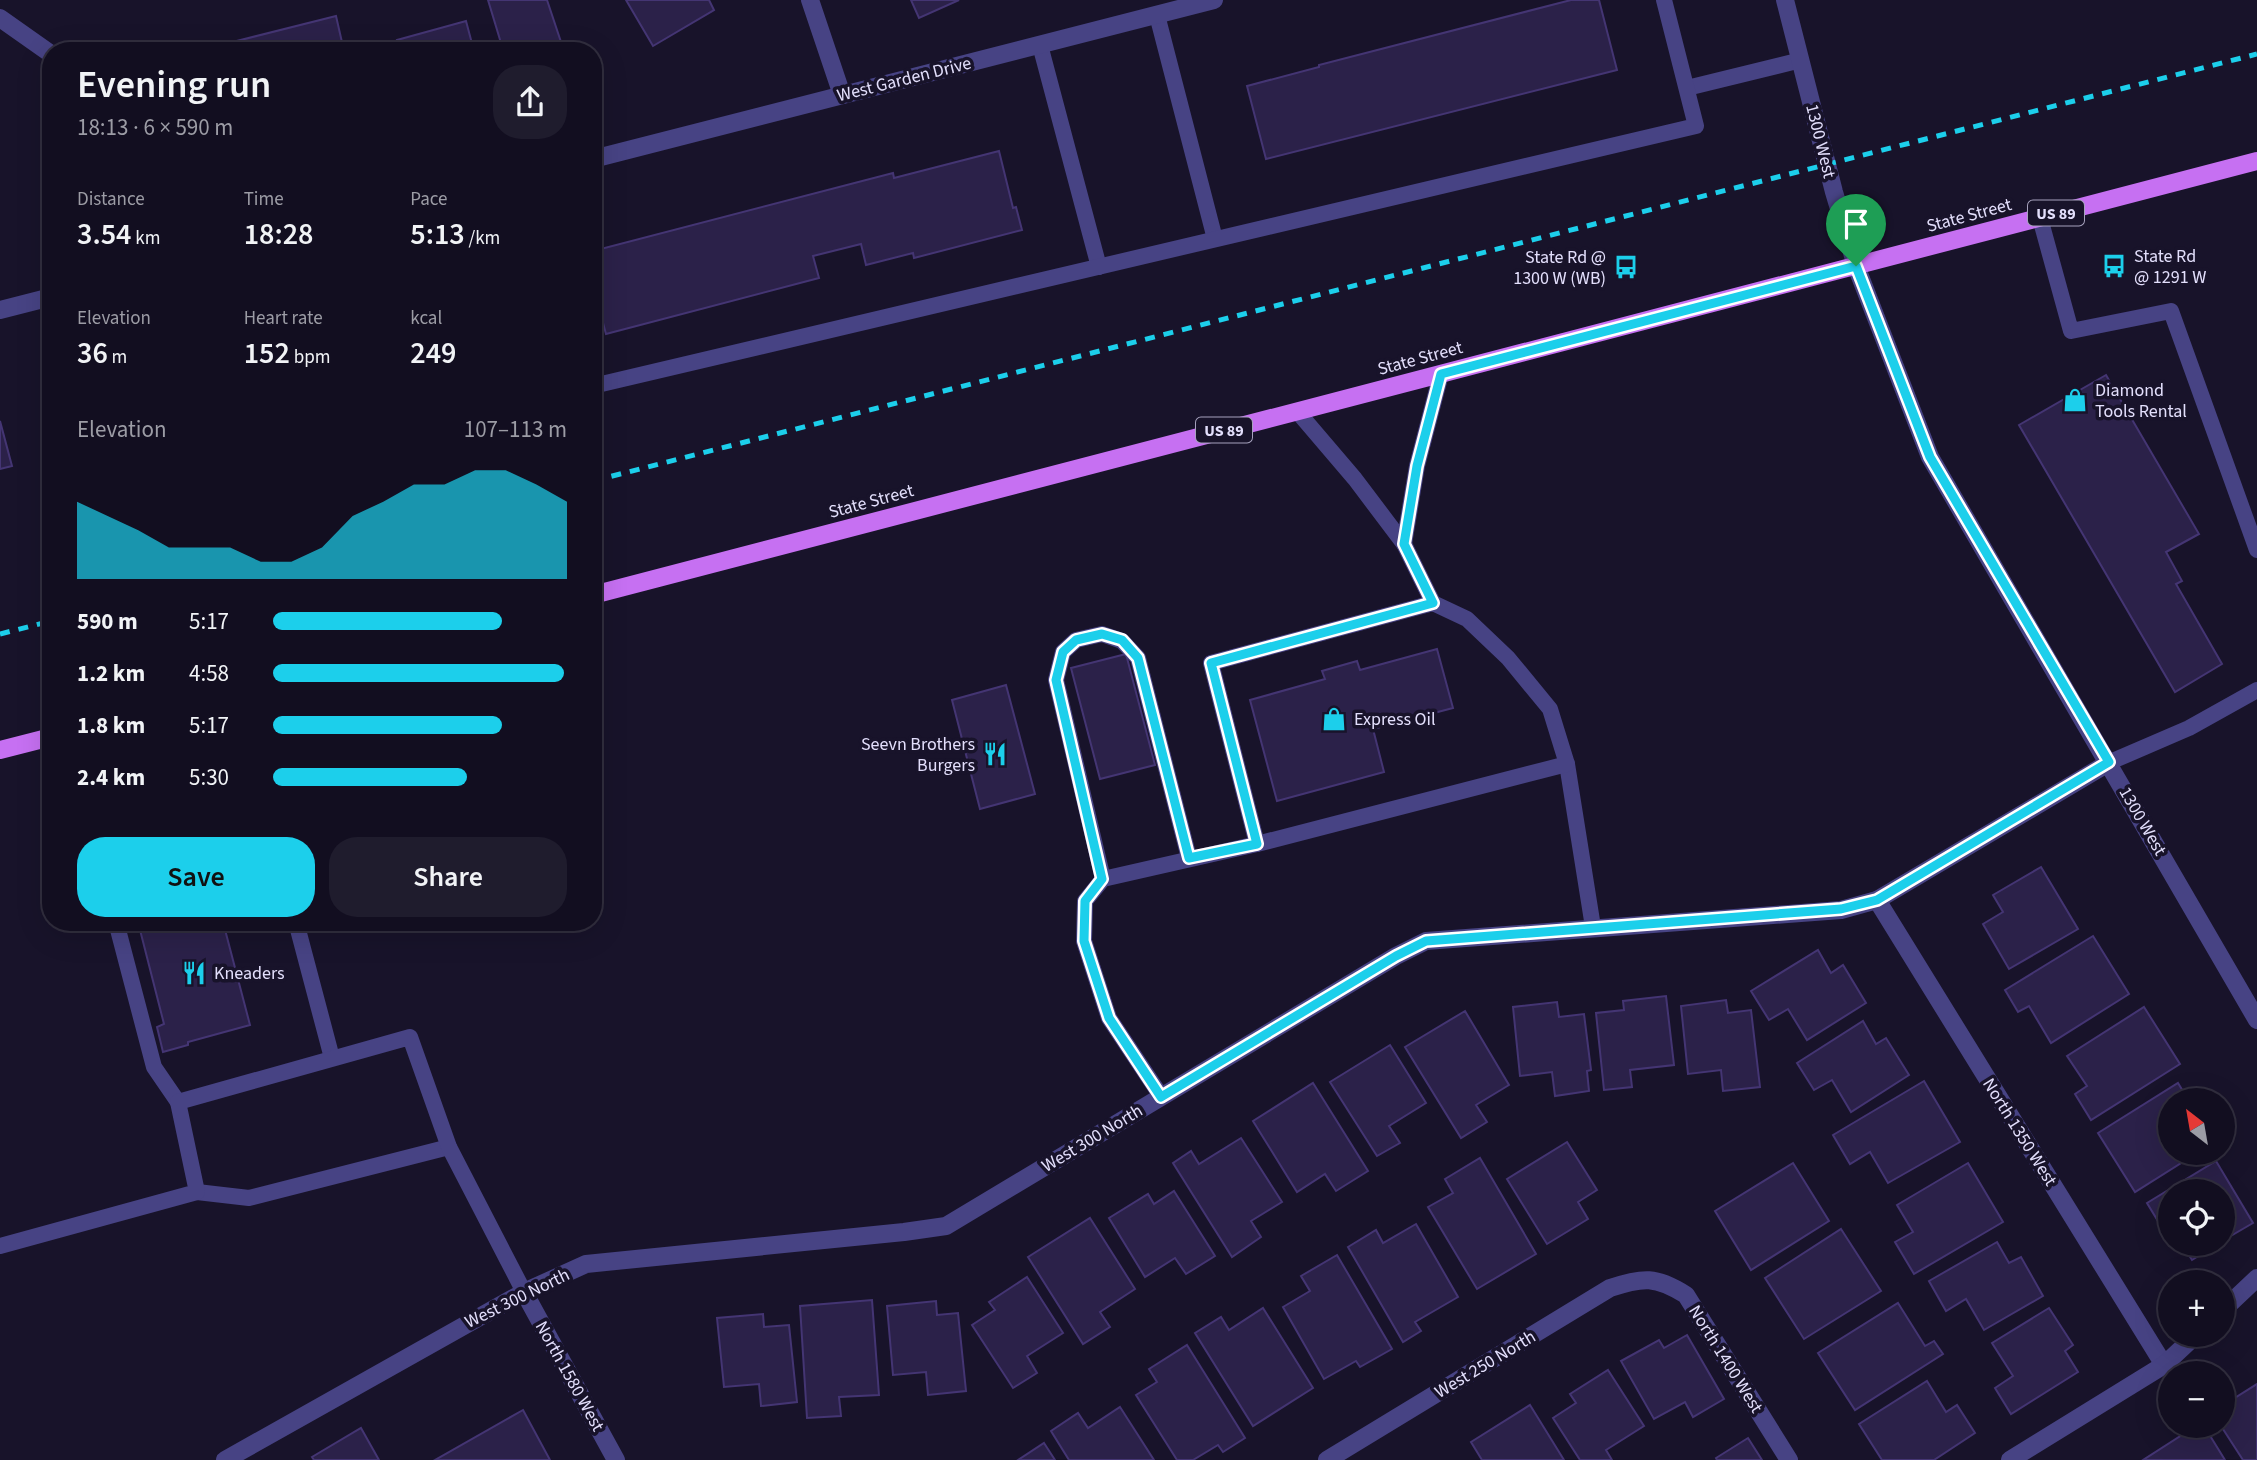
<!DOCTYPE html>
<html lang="en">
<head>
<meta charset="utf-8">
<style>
	body { margin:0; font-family:"Source Sans 3",sans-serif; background:#1f1c2d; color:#f1f3f6; height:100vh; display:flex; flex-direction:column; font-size:26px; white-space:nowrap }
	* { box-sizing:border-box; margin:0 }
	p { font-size:23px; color:#9c9ca5 }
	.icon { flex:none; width:38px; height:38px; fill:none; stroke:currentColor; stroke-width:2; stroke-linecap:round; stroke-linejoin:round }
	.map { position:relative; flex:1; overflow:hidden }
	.sheet { position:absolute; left:42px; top:42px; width:560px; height:889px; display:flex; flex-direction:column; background:#120e20; border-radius:28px; box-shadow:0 7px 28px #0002,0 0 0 2px #312e3e }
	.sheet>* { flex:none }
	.needle { width:46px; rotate:329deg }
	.buttons { position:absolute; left:2158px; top:1088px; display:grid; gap:14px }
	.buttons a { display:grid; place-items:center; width:77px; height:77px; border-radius:50%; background:#120e20; box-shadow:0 7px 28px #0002,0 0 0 2px #312e3e; font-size:35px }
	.pin { position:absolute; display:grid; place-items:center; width:60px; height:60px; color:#fff; margin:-72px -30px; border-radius:50% 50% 50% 0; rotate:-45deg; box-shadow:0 0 7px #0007 }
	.pin .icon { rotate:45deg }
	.round { display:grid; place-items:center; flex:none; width:74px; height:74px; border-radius:28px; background:#1f1c2d }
	.overview { display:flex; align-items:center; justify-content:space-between; height:119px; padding:0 35px }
	h1 { font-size:38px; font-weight:600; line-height:52px }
	.metrics { display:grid; grid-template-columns:repeat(3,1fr); gap:10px; height:119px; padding:7px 35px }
	.metrics div { display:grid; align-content:center }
	.metrics b { font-size:30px; font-weight:600 }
	.metrics small { font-size:19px; font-weight:400 }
	.metrics p { font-size:19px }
	.chart { height:196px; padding:14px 35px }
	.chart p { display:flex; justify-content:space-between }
	.chart svg { width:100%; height:126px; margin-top:7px; fill:#1ccfeb; opacity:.7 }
	.primary-button { display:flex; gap:14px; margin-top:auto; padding:14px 35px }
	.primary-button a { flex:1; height:80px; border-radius:28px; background:#1ccfeb; color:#111; font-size:28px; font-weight:600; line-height:80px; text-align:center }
	.primary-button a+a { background:#1f1c2d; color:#f1f3f6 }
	ul { padding:0 35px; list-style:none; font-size:23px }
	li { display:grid; grid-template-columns:112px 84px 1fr; align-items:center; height:52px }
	li i { height:18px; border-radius:9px; background:#1ccfeb }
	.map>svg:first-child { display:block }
</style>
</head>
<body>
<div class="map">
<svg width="2257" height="1460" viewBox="0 0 2257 1460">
	<rect width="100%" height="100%" fill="#18132a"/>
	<g fill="#2b2149" stroke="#443573" stroke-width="2">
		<polygon points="488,0 547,0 564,51 492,51 491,46 501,43"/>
		<polygon points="626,0 709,0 714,10 653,46"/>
		<polygon points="911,0 959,0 919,18"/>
		<polygon points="1571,0 1599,0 1617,70 1266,159 1247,86 1319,67 1319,65"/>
		<polygon points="336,16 344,51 197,51"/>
		<polygon points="466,21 474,51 400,51 397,40"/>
		<polygon points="999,151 1013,208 1016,207 1022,230 914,258 913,253 866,265 861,244 813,256 819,278 606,334 593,286 593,251 893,173 894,178"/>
		<polygon points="2106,375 2199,534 2166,552 2182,581 2176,584 2222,664 2175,692 2019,425"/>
		<polygon points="0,421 12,466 0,469"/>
		<polygon points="51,442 51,474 43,444"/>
		<polygon points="1437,649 1453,708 1373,729 1384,772 1277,801 1250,700 1325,679 1322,671 1357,661 1360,670"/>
		<polygon points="1126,654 1155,765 1100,779 1071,668"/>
		<polygon points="1006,685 1035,794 980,809 952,700"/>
		<polygon points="2041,867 2078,929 2009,969 1983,924 2003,912 1993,895"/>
		<polygon points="138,922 223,922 250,1025 188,1042 188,1045 163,1052 157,1027 164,1024"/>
		<polygon points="2093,936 2129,994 2051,1043 2029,1006 2018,1012 2005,990"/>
		<polygon points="1818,950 1831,973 1843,965 1866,1003 1807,1040 1788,1009 1769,1020 1751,991"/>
		<polygon points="1666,996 1674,1065 1630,1070 1632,1087 1604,1090 1596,1013 1624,1010 1623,1001"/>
		<polygon points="1726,1000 1728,1013 1751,1010 1760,1087 1723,1091 1721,1070 1688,1074 1681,1006"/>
		<polygon points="1557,1002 1559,1017 1584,1014 1591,1070 1587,1071 1589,1091 1555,1096 1552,1072 1520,1076 1513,1007"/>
		<polygon points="2144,1007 2180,1064 2091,1120 2075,1094 2087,1086 2067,1056"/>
		<polygon points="1465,1011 1509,1085 1476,1105 1487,1122 1461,1138 1405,1047"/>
		<polygon points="1863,1021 1876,1044 1886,1038 1909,1075 1851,1112 1832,1080 1814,1090 1797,1063"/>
		<polygon points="1390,1045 1426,1103 1389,1126 1400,1143 1377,1156 1330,1082"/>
		<polygon points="1924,1081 1960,1142 1888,1183 1870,1152 1850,1164 1833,1135"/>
		<polygon points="1313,1083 1368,1171 1336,1191 1325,1174 1297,1192 1253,1121"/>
		<polygon points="2178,1083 2189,1101 2170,1101 2170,1153 2197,1153 2135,1192 2098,1133"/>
		<polygon points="1241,1138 1282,1202 1251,1221 1261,1237 1232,1257 1173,1163 1191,1151 1199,1164"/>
		<polygon points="1567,1142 1597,1190 1578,1202 1588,1219 1547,1244 1507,1179"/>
		<polygon points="1480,1158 1536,1254 1477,1289 1428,1207 1453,1193 1445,1179"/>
		<polygon points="2216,1161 2253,1223 2222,1241 2222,1192 2170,1192 2170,1241 2147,1203"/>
		<polygon points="1793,1163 1829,1221 1751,1270 1715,1211"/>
		<polygon points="1968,1163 2003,1222 1914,1274 1895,1242 1913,1232 1897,1205"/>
		<polygon points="1174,1191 1215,1256 1186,1274 1175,1258 1145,1277 1109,1218 1148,1194 1154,1204"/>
		<polygon points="1090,1218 1135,1289 1100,1312 1110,1327 1083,1344 1028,1257"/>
		<polygon points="1416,1224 1458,1297 1415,1322 1421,1331 1403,1342 1348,1247 1376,1230 1383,1243"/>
		<polygon points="1841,1229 1881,1291 1804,1339 1765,1278"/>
		<polygon points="1997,1242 2009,1263 2021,1257 2043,1296 1984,1330 1966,1299 1946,1311 1929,1281"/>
		<polygon points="2182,1244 2218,1244 2192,1260"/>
		<polygon points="1337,1255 1392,1349 1360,1367 1356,1361 1324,1379 1283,1307 1310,1291 1301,1276"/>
		<polygon points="1027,1277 1063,1333 1027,1356 1037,1373 1013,1388 972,1325 995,1310 989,1302"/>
		<polygon points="872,1300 879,1395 839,1397 841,1416 807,1418 800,1306"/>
		<polygon points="936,1301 937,1315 958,1313 966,1391 928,1395 926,1372 893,1375 887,1306"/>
		<polygon points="1898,1303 1925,1346 1934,1341 1943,1354 1855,1410 1818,1353"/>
		<polygon points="1263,1308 1313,1388 1253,1426 1195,1333 1221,1317 1229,1330"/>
		<polygon points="2049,1308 2073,1345 2065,1351 2078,1372 2011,1414 1995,1388 2013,1376 1992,1343"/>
		<polygon points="763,1314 764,1327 789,1325 797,1402 761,1406 759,1384 724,1387 717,1318"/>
		<polygon points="1687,1335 1724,1399 1693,1417 1685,1402 1654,1419 1621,1361 1659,1340 1664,1348"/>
		<polygon points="1187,1345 1245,1438 1223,1452 1218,1445 1193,1460 1177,1460 1136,1395 1157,1382 1149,1369"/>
		<polygon points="1608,1370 1644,1426 1606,1450 1612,1460 1580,1460 1553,1418 1576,1403 1570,1394"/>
		<polygon points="1927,1381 1946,1412 1957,1405 1975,1433 1934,1460 1882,1460 1859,1424"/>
		<polygon points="2257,1384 2257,1460 2243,1460 2221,1426 2222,1406"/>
		<polygon points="1530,1405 1564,1460 1482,1460 1471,1442"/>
		<polygon points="1120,1407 1154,1460 1069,1460 1051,1431 1078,1413 1088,1428"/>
		<polygon points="523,1410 550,1460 435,1460"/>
		<polygon points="2196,1426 2204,1426 2225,1460 2143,1460"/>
		<polygon points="361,1428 379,1460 314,1460 312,1457"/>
		<polygon points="1748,1438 1762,1460 1717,1460 1716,1458"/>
		<polygon points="1044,1443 1055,1460 1018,1460"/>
	</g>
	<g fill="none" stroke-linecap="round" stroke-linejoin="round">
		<g stroke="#474384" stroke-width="16">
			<polyline points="1157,15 1215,239"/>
			<polyline points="1040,45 1099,267"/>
			<polyline points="1687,88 1801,60"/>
			<polyline points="2040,218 2071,331 2171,311 2257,550"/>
			<polyline points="593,386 1696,126 1664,0"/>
			<polyline points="1297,411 1355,479 1404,544 1417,466 1441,374"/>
			<polyline points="2110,762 2189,728 2257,690"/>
			<polyline points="1567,764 1593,927"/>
			<polyline points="1257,844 1211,663 1433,603"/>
			<polyline points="1103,879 1056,680 1063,652 1076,640 1102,634 1122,641 1138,658 1189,858"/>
			<polyline points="116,922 154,1067 178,1102"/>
			<polyline points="296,922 332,1058"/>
			<polyline points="1161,1096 1109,1018 1084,941 1085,901 1103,879 1257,844 1567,764 1550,709 1508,658 1467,619 1433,603 1404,544"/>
			<polyline points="197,1192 249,1198 449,1147"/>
			<polyline points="0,1246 197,1192 178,1102 410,1037 449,1147 524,1292"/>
		</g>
		<g stroke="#474384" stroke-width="18">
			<polyline points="810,0 842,95"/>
			<polyline points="0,18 51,54"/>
			<polyline points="593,159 1214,0"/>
			<polyline points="0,310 51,297"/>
			<polyline points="1877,900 2164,1365"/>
			<polyline points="524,1292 616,1460"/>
			<polyline points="2222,1311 2257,1278"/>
			<polyline points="225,1460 524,1292 586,1264 904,1232 946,1226 1396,956 1426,941 1841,910 1877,900 2110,762"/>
			<path d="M 1327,1460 L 1610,1288 C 1643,1277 1656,1276 1686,1295 L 1789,1460"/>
			<polyline points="2010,1460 2164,1365 2196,1335"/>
		</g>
		<polyline stroke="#474384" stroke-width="18" points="1785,0 1834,192 1856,266 1930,457 2257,1020"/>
		<g stroke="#c670f2" stroke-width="18">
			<polyline points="593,595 2257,161"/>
			<polyline points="0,750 51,737"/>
		</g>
		<g stroke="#1ccfeb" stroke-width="5" stroke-dasharray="10 9" stroke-linecap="butt">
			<polyline points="593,481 2257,54"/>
			<polyline points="0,634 51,621"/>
		</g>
	</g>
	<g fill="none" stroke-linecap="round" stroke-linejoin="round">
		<g stroke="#fff" stroke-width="14">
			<polygon id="route" points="1856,266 1930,457 2109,762 1877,900 1841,909 1426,941 1396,956 1161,1097 1109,1018 1084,941 1085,901 1102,879 1056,680 1063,652 1076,640 1102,634 1122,640 1138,658 1189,858 1257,844 1211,663 1433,603 1404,544 1417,466 1441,374"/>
		</g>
		<use href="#route" stroke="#1ccfeb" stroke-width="9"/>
	</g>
	<defs>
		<g id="bus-bare" transform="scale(1.89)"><path d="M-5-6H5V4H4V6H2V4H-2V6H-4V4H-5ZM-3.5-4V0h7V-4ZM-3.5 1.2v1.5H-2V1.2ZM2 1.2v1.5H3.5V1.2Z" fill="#1ccfeb" stroke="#18132a" stroke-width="2.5" paint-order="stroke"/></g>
		<g id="shop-bare" transform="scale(1.89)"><path d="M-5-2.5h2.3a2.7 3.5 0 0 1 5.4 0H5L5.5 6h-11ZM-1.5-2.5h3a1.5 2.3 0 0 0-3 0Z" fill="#1ccfeb" stroke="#18132a" stroke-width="2.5" paint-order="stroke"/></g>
		<g id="restaurant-bare" transform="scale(1.89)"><path d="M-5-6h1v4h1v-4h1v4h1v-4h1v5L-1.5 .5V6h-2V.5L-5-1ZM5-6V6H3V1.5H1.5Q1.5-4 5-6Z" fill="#1ccfeb" stroke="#18132a" stroke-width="2.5" paint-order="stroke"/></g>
	</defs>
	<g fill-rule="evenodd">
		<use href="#bus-bare" x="2114" y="266"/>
		<use href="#bus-bare" x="1626" y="267"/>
		<use href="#shop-bare" x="2075" y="400"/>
		<use href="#shop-bare" x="1334" y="719"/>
		<use href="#restaurant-bare" x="995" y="754"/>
		<use href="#restaurant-bare" x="194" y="973"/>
	</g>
	<g text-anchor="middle" stroke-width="7" stroke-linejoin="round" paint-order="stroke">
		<g fill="#18132a" stroke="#a6a2bd" stroke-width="2">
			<rect x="2028" y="200.5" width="56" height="25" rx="5"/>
			<rect x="1196" y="417.5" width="56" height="25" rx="5"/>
		</g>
		<g font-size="16" font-weight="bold" fill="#e3dffc">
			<text x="2056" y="219">US 89</text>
			<text x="1224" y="436">US 89</text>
		</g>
		<g font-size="18" fill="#e3dffc" stroke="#18132a">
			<text transform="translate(904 79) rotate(-14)" y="6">West Garden Drive</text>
			<text transform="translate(1821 141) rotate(76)" y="6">1300 West</text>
			<text transform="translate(1969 215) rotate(-15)" y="6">State Street</text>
			<text transform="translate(1420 358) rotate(-15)" y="6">State Street</text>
			<text transform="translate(871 501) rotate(-15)" y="6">State Street</text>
			<text transform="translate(2143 821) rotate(60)" y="6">1300 West</text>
			<text transform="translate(2020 1132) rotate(58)" y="6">North 1350 West</text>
			<text transform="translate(1092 1138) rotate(-31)" y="6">West 300 North</text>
			<text transform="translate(517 1298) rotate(-26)" y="6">West 300 North</text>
			<text transform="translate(1726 1359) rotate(58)" y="6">North 1400 West</text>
			<text transform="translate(1485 1364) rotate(-31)" y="6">West 250 North</text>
			<text transform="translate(570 1376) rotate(61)" y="6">North 1580 West</text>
		</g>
		<g font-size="18" fill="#e3dffc" stroke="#18132a" text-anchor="start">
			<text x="2134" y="262">State Rd<tspan x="2134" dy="21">@ 1291 W</tspan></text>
			<text x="1606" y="263" text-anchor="end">State Rd @<tspan x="1606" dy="21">1300 W (WB)</tspan></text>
			<text x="2095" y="396">Diamond<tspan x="2095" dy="21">Tools Rental</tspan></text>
			<text x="1354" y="725">Express Oil</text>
			<text x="975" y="750" text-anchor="end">Seevn Brothers<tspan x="975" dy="21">Burgers</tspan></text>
			<text x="214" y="979">Kneaders</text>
		</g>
	</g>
</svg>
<div class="buttons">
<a><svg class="needle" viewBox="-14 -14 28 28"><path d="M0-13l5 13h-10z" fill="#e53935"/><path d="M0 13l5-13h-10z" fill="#9c9ca5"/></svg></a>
<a><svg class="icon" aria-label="locate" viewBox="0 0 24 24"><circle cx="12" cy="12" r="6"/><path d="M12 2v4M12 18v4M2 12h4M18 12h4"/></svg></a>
<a>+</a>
<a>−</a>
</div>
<div class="pin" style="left:1856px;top:266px;background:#1e9e55"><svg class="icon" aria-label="arrive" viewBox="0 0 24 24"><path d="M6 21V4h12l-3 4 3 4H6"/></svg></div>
<section class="sheet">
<div class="overview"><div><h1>Evening run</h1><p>18:13 · 6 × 590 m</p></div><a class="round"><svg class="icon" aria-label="share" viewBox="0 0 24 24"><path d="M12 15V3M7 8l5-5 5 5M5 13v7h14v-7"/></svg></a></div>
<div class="metrics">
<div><p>Distance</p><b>3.54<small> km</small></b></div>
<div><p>Time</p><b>18:28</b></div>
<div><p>Pace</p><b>5:13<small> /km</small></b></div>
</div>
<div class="metrics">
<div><p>Elevation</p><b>36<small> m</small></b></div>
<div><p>Heart rate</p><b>152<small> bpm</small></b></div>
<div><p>kcal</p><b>249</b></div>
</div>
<div class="chart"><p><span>Elevation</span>107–113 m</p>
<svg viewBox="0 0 160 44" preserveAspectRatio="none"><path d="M0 44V17L10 22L20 27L30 33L40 33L50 33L60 38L70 38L80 33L90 22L100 17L110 11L120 11L130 6L140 6L150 11L160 17V44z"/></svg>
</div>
<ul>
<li><b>590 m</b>5:17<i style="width:78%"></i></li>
<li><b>1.2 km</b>4:58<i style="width:99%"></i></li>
<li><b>1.8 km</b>5:17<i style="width:78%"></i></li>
<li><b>2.4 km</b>5:30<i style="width:66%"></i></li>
</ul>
<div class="primary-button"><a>Save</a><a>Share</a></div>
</section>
</div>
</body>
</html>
